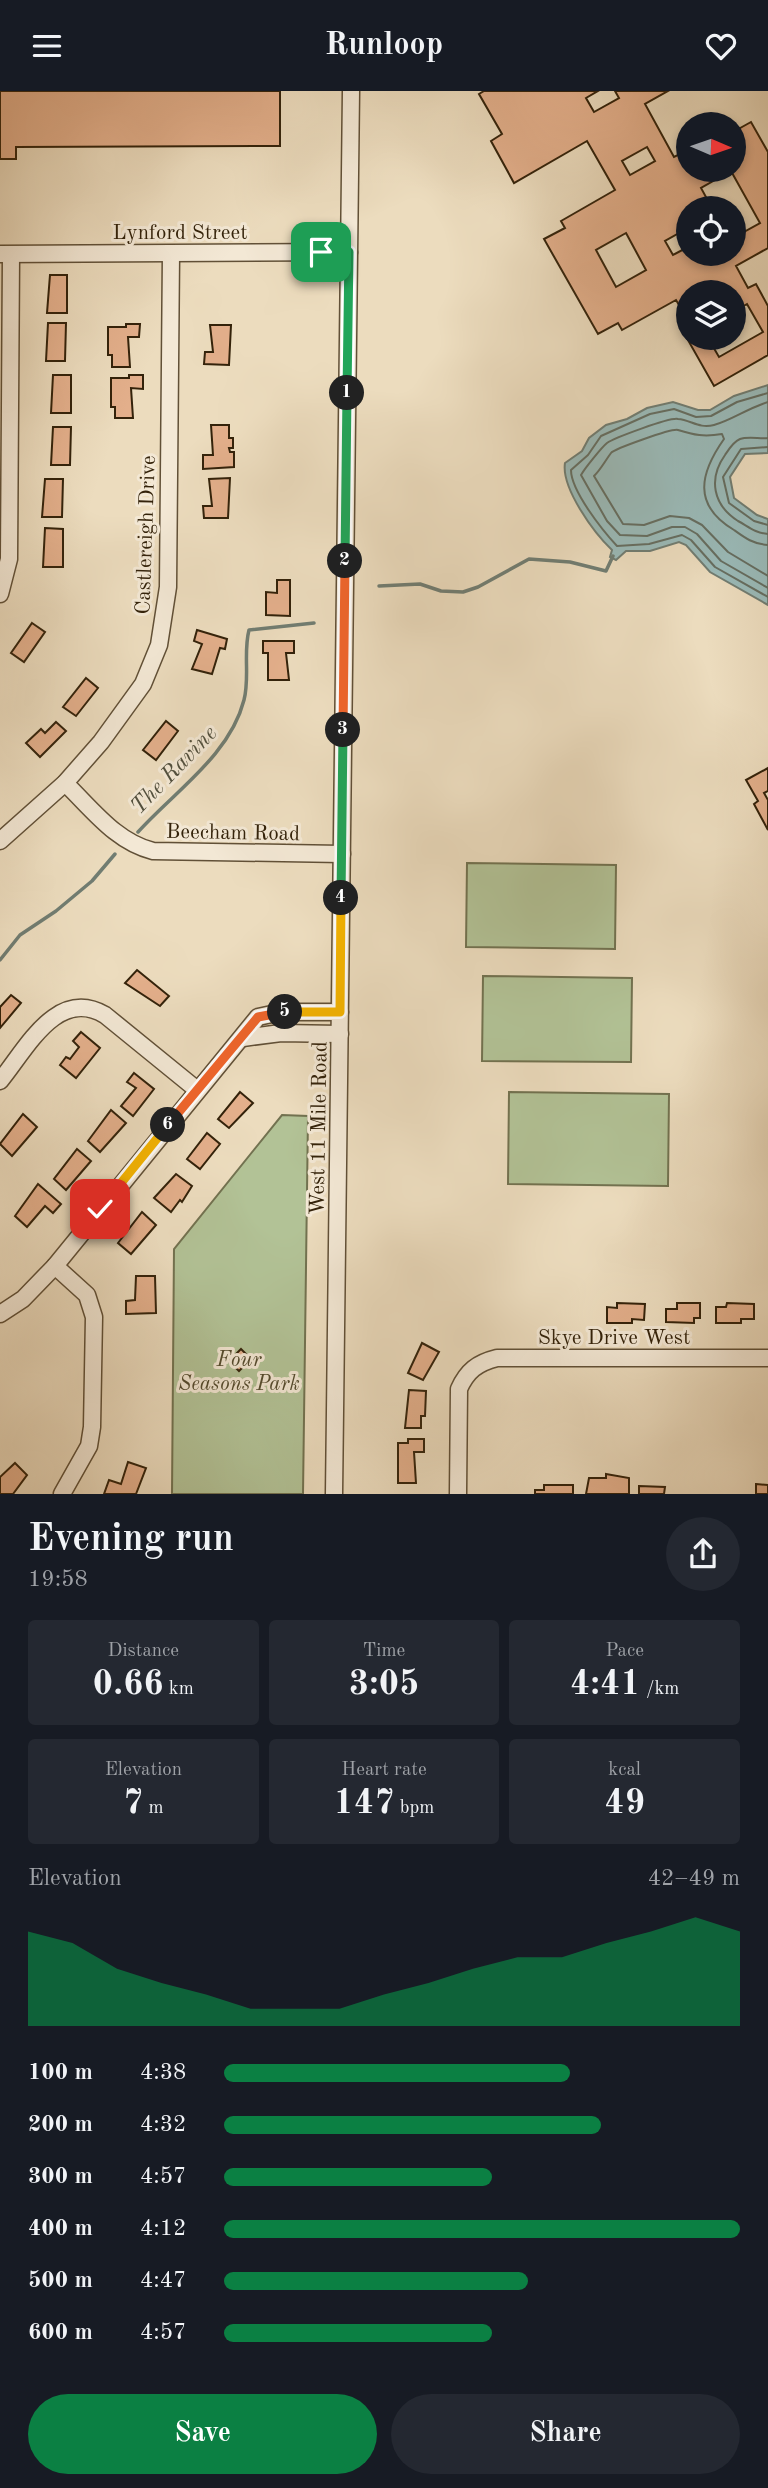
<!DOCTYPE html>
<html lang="en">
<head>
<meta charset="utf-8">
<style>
	body { margin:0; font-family:"Old Standard TT",serif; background:#242831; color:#f1f3f6; height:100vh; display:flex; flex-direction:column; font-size:26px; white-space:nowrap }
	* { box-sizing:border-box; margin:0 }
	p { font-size:23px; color:#9ea1a6 }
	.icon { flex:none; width:38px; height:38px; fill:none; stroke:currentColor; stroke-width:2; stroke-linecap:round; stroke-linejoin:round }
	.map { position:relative; height:1403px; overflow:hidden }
	.details { display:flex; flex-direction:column; background:#171b24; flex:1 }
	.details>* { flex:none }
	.needle { width:46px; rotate:92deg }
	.tools { position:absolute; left:676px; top:21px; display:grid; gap:14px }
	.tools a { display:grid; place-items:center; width:70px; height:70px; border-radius:50%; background:#171b24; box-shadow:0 4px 10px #0003; font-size:35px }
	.pin { position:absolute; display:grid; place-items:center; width:60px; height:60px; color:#fff; margin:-30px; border-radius:14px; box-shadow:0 4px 10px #0006 }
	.km { position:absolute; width:35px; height:35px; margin:-18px; border-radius:50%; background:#222; color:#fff; font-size:19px; line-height:35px; text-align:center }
	.round { display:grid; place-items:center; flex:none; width:74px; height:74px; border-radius:37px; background:#242831 }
	.overview { display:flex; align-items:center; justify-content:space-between; height:119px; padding:0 28px }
	h1 { font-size:38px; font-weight:700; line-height:52px }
	.metrics { display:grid; grid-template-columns:repeat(3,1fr); gap:10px; height:119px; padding:7px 28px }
	.metrics div { display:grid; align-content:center; border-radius:7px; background:#242831; text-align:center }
	.metrics b { font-size:35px; font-weight:700 }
	.metrics small { font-size:19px; font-weight:400 }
	.metrics p { font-size:19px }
	.chart { height:196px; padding:14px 28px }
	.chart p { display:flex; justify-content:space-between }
	.chart svg { width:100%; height:126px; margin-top:7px; fill:#0b8043; opacity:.7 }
	.cta { display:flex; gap:14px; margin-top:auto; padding:14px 28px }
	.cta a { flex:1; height:80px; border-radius:42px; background:#0b8043; color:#fff; font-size:28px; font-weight:700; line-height:80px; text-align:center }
	.cta a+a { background:#242831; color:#f1f3f6 }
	ul { padding:0 28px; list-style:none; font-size:23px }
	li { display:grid; grid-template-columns:112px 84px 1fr; align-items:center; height:52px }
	li i { height:18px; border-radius:9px; background:#0b8043 }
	header { display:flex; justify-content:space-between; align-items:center; height:91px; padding:0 28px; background:#171b24; font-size:32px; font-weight:700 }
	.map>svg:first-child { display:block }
</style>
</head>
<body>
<header><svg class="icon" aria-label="menu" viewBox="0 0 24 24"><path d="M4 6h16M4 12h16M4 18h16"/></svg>Runloop<svg class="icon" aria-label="heart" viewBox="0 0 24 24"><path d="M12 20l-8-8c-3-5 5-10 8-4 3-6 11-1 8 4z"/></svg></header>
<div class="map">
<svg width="768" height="1403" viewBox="0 0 768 1403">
	<rect width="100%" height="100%" fill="#ecdcbe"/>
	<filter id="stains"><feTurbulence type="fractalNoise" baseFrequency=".00286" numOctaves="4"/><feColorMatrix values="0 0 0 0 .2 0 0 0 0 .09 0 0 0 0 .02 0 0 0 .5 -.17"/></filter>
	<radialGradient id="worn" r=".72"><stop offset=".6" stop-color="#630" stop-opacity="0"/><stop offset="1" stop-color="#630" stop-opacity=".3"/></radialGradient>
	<g fill="#b2c296" stroke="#727250" stroke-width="2">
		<polygon points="467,772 616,774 615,858 466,856"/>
		<polygon points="483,885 632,887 631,971 482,970"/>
		<polygon points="509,1001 669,1003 668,1095 508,1093"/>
		<polygon points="282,1024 308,1025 303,1403 172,1403 174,1158"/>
	</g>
	<path fill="#9abab8" stroke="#717d72" stroke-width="2" d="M 768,294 L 768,362 L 745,363 L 730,386 L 734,407 L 757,424 L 768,428 L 768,514 L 710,481 L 686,454 L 679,451 L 650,460 L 626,460 L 616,469 L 610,466 L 612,459 C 594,442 561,397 565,372 L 582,360 L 589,347 L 606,334 L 627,328 L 647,317 L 673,311 L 698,319 L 710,319 L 734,305 Z"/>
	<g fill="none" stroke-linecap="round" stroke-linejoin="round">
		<g stroke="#666e61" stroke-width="2">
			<path d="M 768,302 L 737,311 L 711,325 L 696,326 L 674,318 L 650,323 L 601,345 L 588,364 L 571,379 C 571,400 603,440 617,455 L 649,453 L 682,444 L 691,449 L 715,476 L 768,506"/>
			<path d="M 768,311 C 748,317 732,329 714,334 C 699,338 691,329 678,328 C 670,326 614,347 607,352 C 602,356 585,377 581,384 L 607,430 L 620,444 L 647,445 L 672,436 L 685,436 L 697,443 L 721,470 L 768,497"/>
			<path d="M 768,347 C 760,348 748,345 740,348 C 733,351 729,358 725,364 C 708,388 713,414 738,430 C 749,436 755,442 768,443"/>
			<polyline points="768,356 741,358 723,386 729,412 754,430 768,434"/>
			<path d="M 768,454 C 753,453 745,447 734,439 C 692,414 700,382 724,348 L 722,343 C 704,346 694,344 678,339 C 672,337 614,358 611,362 C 605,370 601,378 594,385 L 623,433 L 644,434 L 670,425 L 689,427 L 702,434 L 728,461 L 768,485"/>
		</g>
		<g stroke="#717d72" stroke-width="3.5">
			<polyline points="379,495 420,493 441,500 463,501 478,496 529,468 570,471 606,480 613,465"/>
			<path d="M 138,741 C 175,700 230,664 244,609 C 250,586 243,562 249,539 L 314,532"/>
			<polyline points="0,869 20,844 56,820 92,790 115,763"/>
		</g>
	</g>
	<g fill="#e3af8b" stroke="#33220a" stroke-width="2" fill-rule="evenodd">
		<polygon points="0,0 280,0 280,55 16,56 16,68 0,68"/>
		<path d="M 484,0 L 598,0 L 586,7 L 594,21 L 619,7 L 615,0 L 668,0 L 645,13 L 674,66 L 688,59 L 688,79 L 733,79 L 733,41 L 751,31 L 768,61 L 768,157 L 736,175 L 748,197 L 756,193 L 768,215 L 768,264 L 714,295 L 680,235 L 688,231 L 688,247 L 708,247 L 719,266 L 763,241 L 747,213 L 733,221 L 733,201 L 688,201 L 688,229 L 676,209 L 622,239 L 618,232 L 598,243 L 544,148 L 565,137 L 561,130 L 615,99 L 587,50 L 514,92 L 491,50 L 502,43 L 479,3 ZM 647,56 L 655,70 L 630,84 L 622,70 ZM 731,80 L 760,132 L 733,147 L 733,163 L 688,163 L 688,156 L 673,164 L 665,150 L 688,137 L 688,117 L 712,117 L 701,97 ZM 626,142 L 646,179 L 616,196 L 596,159 Z"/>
		<polygon points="50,184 67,184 67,222 47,222"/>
		<polygon points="48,232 66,232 65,270 46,270"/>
		<polygon points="126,233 140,233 139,246 128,246 130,276 112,276 112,264 108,264 108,236 126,236"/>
		<polygon points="210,234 231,234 229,274 204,273 205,261 213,261"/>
		<polygon points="53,284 71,284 71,322 51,322"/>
		<polygon points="129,284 143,284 143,298 131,297 133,327 115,327 115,316 111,316 111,287 129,287"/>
		<polygon points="211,334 229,334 229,347 233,347 233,357 229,357 230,361 234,361 234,376 203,378 203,364 213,364"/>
		<polygon points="53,336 71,336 70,374 51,374"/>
		<polygon points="230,387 228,427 204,427 203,415 212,415 209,388"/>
		<polygon points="45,388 63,388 62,426 42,426"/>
		<polygon points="45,437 63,438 63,476 43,476"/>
		<polygon points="277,489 290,489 290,525 266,524 266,501 277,502"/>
		<polygon points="32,532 45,541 24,571 11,562"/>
		<polygon points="197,539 227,548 225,558 220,557 212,583 192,578 202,553 194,550"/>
		<polygon points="263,550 294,550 294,562 286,562 289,589 268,589 268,562 263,562"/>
		<polygon points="86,587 98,597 76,625 63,616"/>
		<polygon points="166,630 178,640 156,669 143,659"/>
		<polygon points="56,631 66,640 40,666 26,652 41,638 45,642"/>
		<polygon points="768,677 768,700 764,702 768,709 768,739 754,713 758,710 746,689"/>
		<polygon points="137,879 169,905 160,915 125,892"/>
		<polygon points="11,904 21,912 0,937 0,916"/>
		<polygon points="81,941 100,957 76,987 60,974 66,966 70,968 79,956 73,950"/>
		<polygon points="134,982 154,998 133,1025 121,1015 136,997 127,991"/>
		<polygon points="240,1001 253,1012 229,1037 218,1028"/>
		<polygon points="111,1019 126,1032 100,1061 88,1050"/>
		<polygon points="23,1023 37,1036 12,1065 0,1053"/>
		<polygon points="207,1042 220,1053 200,1078 187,1068"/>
		<polygon points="77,1058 91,1070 66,1099 54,1088"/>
		<polygon points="176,1083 192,1095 182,1111 180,1109 171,1121 154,1107"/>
		<polygon points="38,1093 61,1113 53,1122 45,1115 27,1136 15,1125"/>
		<polygon points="142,1121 156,1134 131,1163 118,1152"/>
		<polygon points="136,1185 155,1185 156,1222 126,1223 126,1210 135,1209"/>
		<polygon points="617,1212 645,1213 644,1229 632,1228 632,1232 607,1232 607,1216 617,1217"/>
		<polygon points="677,1212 700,1212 700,1227 694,1227 694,1232 666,1231 666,1218 677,1218"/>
		<polygon points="727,1212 754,1213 754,1228 741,1228 741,1232 716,1232 716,1216 726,1216"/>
		<polygon points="422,1252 439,1261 423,1289 408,1282"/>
		<polygon points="241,1258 251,1268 239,1280 229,1270"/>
		<polygon points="409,1299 426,1300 425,1325 421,1325 421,1337 405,1337"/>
		<polygon points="408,1348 424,1348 424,1361 414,1361 416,1392 398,1392 398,1352 408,1352"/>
		<polygon points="128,1371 146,1377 136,1403 104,1403 109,1389 121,1393"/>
		<polygon points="15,1372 27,1384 13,1403 0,1403 0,1386"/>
		<polygon points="606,1383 629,1387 629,1403 586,1403 589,1387 606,1387"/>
		<polygon points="756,1393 768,1394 768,1403 756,1403"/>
		<polygon points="544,1394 573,1394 573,1403 535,1403 535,1399 544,1399"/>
		<polygon points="639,1395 665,1396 664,1403 639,1403"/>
	</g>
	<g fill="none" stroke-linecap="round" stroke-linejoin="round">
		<g stroke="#615037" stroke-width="19">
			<g id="minor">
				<polyline points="0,163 349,161"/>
				<polyline points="0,503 9,468 11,164"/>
				<path d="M 65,692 C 92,718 116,751 153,760 L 342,763"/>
				<polyline points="0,750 65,692 101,651 143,593 159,554 168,496 171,163"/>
				<polyline points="243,947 281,942 340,943"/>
				<path d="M 0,990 C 27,957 57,896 105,924 L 196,998"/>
				<polyline points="55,1175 87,1204 94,1226 92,1336 89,1355 62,1403"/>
				<polyline points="0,1223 23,1208 55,1175 258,926 281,921 340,921"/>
				<polyline points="334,1403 351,0"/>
				<path d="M 458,1403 L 459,1298 C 467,1280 477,1272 497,1267 L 768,1267"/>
			</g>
		</g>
		<use href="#minor" stroke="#f3e8d5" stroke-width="16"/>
	</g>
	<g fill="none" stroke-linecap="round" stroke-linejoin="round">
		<g stroke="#fff" stroke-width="14">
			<polyline id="split-1" points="321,161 349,161 347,302"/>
		</g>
		<g stroke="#fff" stroke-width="14">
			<polyline id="split-2" points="345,470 347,302"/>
		</g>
		<g stroke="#fff" stroke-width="14">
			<polyline id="split-3" points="343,639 345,470"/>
		</g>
		<g stroke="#fff" stroke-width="14">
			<polyline id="split-4" points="341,807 343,639"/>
		</g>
		<g stroke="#fff" stroke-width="14">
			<polyline id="split-5" points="285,921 340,921 341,807"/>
		</g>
		<g stroke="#fff" stroke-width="14">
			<polyline id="split-6" points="168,1034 258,926 285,921"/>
		</g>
		<g stroke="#fff" stroke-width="14">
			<polyline id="split-7" points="100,1118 168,1034"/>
		</g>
		<use href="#split-1" stroke="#22a559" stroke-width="9"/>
		<use href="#split-2" stroke="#22a559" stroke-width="9"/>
		<use href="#split-3" stroke="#f0652b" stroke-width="9"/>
		<use href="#split-4" stroke="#22a559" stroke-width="9"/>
		<use href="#split-5" stroke="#f5b400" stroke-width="9"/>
		<use href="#split-6" stroke="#f0652b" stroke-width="9"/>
		<use href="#split-7" stroke="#f5b400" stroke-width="9"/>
	</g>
	<g text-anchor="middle" stroke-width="6" stroke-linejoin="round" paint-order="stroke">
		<g font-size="21" fill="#33220a" stroke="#f3e8d5">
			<text x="180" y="148">Lynford Street</text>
			<text transform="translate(145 444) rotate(-88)" y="7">Castlereigh Drive</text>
			<text transform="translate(233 741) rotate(1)" y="7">Beecham Road</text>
			<text transform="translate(318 1037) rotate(-89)" y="7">West 11 Mile Road</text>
			<text x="614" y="1253">Skye Drive West</text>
		</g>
		<g font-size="21" font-style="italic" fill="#534a2d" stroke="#f3e8d5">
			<text x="239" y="1275">Four<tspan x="239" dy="24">Seasons Park</tspan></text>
		</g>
		<g font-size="23" font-style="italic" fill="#52503e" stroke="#f3e8d5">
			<text transform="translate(173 678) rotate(-46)" y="8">The Ravine</text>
		</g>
	</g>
	<rect width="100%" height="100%" filter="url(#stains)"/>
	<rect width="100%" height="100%" fill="url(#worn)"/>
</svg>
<div class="tools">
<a><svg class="needle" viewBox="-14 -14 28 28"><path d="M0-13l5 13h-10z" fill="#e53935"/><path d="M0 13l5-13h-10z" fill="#9ea1a6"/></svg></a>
<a><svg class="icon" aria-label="locate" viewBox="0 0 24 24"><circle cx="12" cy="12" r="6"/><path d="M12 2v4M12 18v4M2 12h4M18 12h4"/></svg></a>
<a><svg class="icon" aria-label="layers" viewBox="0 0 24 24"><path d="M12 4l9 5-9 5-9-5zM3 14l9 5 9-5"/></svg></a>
</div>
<div class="pin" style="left:321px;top:161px;background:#1e9e55"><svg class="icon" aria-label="arrive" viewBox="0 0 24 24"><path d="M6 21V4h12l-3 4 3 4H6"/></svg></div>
<div class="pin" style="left:100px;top:1118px;background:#d93025"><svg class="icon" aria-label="check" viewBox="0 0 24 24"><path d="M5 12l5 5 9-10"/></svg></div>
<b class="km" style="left:347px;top:302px">1</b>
<b class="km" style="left:345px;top:470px">2</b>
<b class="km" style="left:343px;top:639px">3</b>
<b class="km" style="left:341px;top:807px">4</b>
<b class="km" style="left:285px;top:921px">5</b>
<b class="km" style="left:168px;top:1034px">6</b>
</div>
<section class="details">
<div class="overview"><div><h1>Evening run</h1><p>19:58</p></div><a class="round"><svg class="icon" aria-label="share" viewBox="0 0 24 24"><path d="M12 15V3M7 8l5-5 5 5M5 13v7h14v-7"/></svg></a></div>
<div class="metrics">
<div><p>Distance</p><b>0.66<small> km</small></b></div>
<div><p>Time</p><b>3:05</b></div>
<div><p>Pace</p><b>4:41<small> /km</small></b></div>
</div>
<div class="metrics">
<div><p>Elevation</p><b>7<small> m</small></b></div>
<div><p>Heart rate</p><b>147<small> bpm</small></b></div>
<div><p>kcal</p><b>49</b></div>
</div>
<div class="chart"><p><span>Elevation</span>42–49 m</p>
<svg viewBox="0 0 160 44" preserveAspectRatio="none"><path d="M0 44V11L10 15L20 24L30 29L40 33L50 38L60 38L70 38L80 33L90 29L100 24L110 20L120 20L130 15L140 11L150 6L160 11V44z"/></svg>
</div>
<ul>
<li><b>100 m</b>4:38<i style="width:67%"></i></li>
<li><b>200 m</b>4:32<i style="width:73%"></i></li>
<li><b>300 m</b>4:57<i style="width:52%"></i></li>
<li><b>400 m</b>4:12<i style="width:100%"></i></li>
<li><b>500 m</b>4:47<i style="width:59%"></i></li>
<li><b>600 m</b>4:57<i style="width:52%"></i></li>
</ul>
<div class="cta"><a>Save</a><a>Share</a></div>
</section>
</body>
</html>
